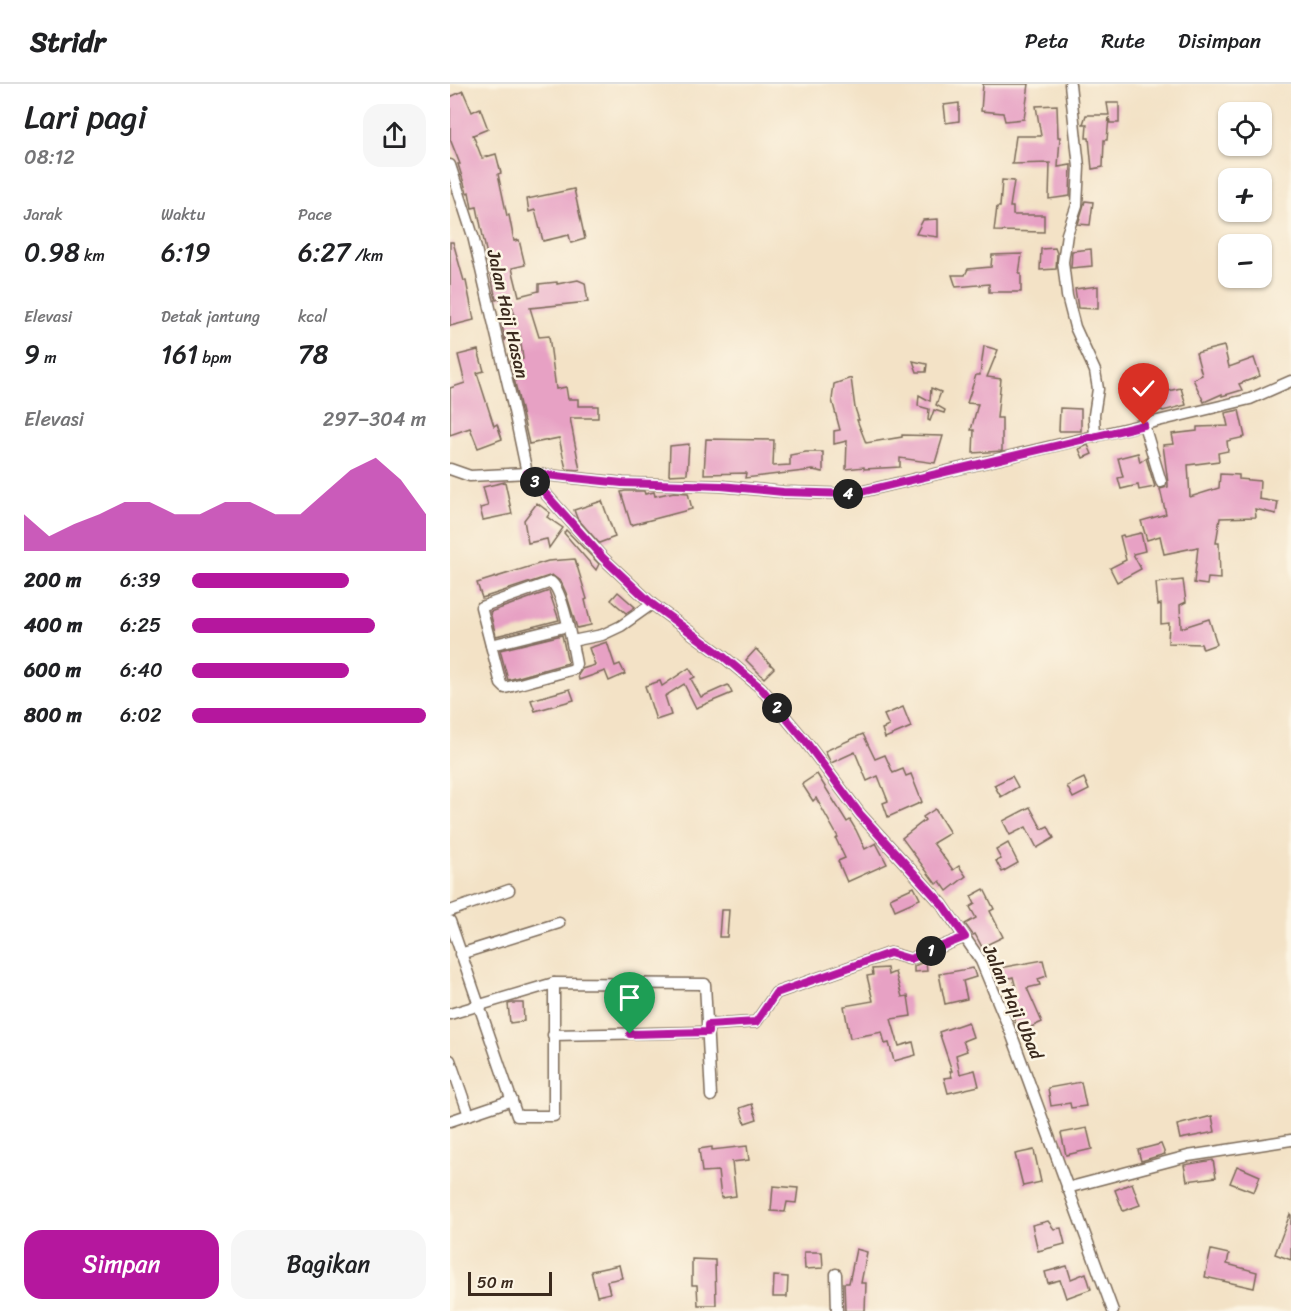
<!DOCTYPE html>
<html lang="id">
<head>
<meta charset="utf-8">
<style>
	body { margin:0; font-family:Sriracha,sans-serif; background:#f6f6f6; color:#202124; height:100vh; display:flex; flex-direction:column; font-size:22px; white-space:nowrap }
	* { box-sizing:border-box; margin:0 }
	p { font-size:20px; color:#757577 }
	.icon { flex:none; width:33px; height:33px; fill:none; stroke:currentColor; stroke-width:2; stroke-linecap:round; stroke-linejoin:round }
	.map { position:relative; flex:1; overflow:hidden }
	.panel { display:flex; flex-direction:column; background:#fff; width:450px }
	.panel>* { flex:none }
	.buttons { position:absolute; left:768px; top:18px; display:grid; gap:12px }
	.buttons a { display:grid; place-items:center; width:54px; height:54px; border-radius:12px; background:#fff; box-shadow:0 2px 4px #0004; font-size:30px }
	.scale { position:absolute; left:18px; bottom:15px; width:84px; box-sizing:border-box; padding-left:6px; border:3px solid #3b2a1e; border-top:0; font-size:16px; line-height:21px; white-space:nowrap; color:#3b2a1e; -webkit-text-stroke:4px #fcf5e5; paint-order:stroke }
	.pin { position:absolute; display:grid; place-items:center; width:51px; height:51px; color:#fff; margin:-62px -26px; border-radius:50% 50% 50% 0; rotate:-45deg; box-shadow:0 0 6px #0007 }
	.pin .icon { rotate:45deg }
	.km { position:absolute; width:30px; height:30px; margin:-15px; border-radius:50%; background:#222; color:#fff; font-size:16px; line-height:30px; text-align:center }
	.round { display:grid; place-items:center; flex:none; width:63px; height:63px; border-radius:18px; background:#f6f6f6 }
	.overview { display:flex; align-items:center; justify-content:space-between; height:102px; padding:0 24px }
	h1 { font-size:33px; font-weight:600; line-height:45px }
	.figures { display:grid; grid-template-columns:repeat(3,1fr); gap:9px; height:102px; padding:6px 24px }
	.figures div { display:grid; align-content:center }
	.figures b { font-size:26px; font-weight:600 }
	.figures small { font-size:16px; font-weight:400 }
	.figures p { font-size:16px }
	.chart { height:168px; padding:12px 24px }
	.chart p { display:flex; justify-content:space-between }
	.chart svg { width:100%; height:108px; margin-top:6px; fill:#b5179e; opacity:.7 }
	.primary-button { display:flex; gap:12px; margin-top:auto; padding:12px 24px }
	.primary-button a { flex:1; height:69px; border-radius:18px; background:#b5179e; color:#fff; font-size:24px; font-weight:600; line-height:69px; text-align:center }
	.primary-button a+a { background:#f6f6f6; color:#202124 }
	ul { padding:0 24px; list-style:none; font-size:20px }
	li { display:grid; grid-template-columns:96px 72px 1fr; align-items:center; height:45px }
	li i { height:15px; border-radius:8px; background:#b5179e }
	header { display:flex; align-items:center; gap:36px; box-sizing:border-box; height:84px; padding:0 30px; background:#fff; border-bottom:2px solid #e0e0e0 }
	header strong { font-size:28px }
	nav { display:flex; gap:33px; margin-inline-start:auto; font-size:21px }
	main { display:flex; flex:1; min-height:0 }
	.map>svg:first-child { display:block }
</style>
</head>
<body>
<header>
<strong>Stridr</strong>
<nav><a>Peta</a><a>Rute</a><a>Disimpan</a></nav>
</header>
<main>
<section class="panel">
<div class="overview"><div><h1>Lari pagi</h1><p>08:12</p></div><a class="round"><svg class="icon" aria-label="share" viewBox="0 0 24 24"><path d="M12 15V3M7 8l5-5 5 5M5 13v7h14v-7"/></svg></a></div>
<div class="figures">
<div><p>Jarak</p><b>0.98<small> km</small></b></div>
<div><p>Waktu</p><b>6:19</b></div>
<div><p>Pace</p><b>6:27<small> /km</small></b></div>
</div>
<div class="figures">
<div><p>Elevasi</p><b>9<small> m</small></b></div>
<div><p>Detak jantung</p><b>161<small> bpm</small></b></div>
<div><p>kcal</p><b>78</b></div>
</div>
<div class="chart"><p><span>Elevasi</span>297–304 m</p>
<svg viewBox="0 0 160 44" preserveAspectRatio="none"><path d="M0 44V29L10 38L20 33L30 29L40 24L50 24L60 29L70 29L80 24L90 24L100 29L110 29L120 20L130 11L140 6L150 15L160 29V44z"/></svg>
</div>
<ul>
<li><b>200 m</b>6:39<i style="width:67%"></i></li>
<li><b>400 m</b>6:25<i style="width:78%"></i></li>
<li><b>600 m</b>6:40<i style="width:67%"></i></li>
<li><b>800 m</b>6:02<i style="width:100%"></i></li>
</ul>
<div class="primary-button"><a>Simpan</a><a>Bagikan</a></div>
</section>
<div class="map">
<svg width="841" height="1227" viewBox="0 0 841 1227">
	<rect width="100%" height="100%" fill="#fcf5e5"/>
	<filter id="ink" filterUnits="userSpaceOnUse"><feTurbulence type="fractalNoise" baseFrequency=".0167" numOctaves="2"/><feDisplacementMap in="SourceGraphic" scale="12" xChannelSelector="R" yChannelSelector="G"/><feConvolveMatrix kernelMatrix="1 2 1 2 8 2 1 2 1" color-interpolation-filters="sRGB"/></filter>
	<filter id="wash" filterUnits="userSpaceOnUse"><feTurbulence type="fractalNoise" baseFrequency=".008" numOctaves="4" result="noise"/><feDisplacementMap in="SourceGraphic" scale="24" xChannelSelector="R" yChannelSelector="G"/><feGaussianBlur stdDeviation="1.35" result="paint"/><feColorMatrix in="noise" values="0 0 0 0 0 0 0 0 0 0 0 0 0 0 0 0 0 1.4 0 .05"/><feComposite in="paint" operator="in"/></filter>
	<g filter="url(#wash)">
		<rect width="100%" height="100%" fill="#f3e2c6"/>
		<g id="blocks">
			<g fill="#e7a1c4">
				<polygon points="533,0 579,0 574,35 555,37 553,29 531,27"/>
				<polygon points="13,7 22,28 30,24 38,45 23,51 32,74 46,70 51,89 48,90 57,132 59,131 64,157 69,156 75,181 62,184 69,212 89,207 89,200 107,198 107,200 128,196 135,199 138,218 80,224 89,253 99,252 106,305 116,303 118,315 128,315 128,322 148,322 148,334 120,334 130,386 116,385 109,354 79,360 60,277 73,275 70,252 55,256 51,236 65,232 59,212 46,216 27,123 22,124 19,108 17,109 8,80 10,80 0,55 0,13"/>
				<polygon points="509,19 509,37 496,39 494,21"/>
				<polygon points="657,19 669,19 669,39 660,39 659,33 657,56 654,56 653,83 642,85 639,54 636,54 637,40 633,40 636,31 659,31"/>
				<polygon points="607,21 608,53 610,53 608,83 621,81 620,112 599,115 600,79 562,80 566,52 591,52 586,22"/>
				<polygon points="552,96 564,97 560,123 563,123 563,131 594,131 594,148 544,147 547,123 550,123"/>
				<polygon points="124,105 135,155 121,159 119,151 93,157 85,126 79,128 77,115"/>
				<polygon points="635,117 643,118 640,141 628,140"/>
				<polygon points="488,135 488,153 466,150 473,136"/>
				<polygon points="0,158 3,158 14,197 16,197 24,236 0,242"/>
				<polygon points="605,164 607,169 606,185 590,186 591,165"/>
				<polygon points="641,165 642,182 621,184 622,167"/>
				<polygon points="572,170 569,190 571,190 571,208 539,208 539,200 506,203 502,191 515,191 518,185 541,183 542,171"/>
				<polygon points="648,202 648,225 628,224 625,205"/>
				<polygon points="534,262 548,266 537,293 551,295 547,334 552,334 552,367 523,369 524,346 521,346 528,320 517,319 526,291 530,291"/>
				<polygon points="774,262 779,283 804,274 810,292 789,300 792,306 772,312 772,310 754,318 743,295 752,291 746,269"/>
				<polygon points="28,266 34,287 27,289 44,342 47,340 52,355 28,364 20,344 0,351 0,304 15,299 8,271"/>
				<polygon points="463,277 477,280 476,288 467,288"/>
				<polygon points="401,294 405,324 409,336 407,336 416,359 452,353 452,351 493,352 485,379 450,374 450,383 414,385 414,383 396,385 397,357 384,360 384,347 390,346 382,316 384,300"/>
				<polygon points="481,304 491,308 486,321 495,326 494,329 484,326 480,337 478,336 479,325 468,322 469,311 480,317"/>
				<polygon points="731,304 736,321 713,327 712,326 692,329 690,311 705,308 705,310"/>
				<polygon points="610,324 631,325 631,347 609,347"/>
				<polygon points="789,326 795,353 777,357 778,367 768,369 769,377 738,381 740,413 769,404 770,390 789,391 789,395 810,397 809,415 828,418 826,430 805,425 806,433 770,434 766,459 769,459 770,495 758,494 757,501 744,499 748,463 714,470 710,452 697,456 691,437 716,430 710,405 718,403 718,399 713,361 724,360 722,350 747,347 747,343 778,342 775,329"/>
				<polygon points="256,355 324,356 323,382 340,381 340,371 356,368 373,368 373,388 363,386 295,394 296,389 254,390"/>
				<polygon points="239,360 237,390 219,391 220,362"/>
				<polygon points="638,361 642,370 633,374 629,365"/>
				<polygon points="688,369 690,378 696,374 705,403 689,406 688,401 671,405 668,394 673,393 668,374"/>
				<polygon points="55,398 62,430 33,436 30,424 38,422 33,403"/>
				<polygon points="175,407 194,407 195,410 204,408 205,412 224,408 238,409 242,425 181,441 171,408"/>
				<polygon points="152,417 165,453 149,459 127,434 124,426"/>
				<polygon points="87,419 100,429 97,433 113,444 99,464 97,455 78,459 74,436"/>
				<polygon points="116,446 149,480 146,486 114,449"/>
				<polygon points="691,449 695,467 683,470 691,485 667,498 660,484 676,476 670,452 673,451 674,453"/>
				<polygon points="125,475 137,515 135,516 141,541 127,544 116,509 111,498 102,491 32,514 27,499 98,477"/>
				<polygon points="733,496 736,518 730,521 731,544 759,535 767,560 753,565 751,560 718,559 719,539 711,540 711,520 708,521 706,499"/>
				<polygon points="99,507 109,536 46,552 40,528"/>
				<polygon points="168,508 185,523 176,529 161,516"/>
				<polygon points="112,551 118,579 58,596 50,566"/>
				<polygon points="157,558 165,582 170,580 175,590 159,597 155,587 129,596 128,591 132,585 145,581 139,564"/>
				<polygon points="306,565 324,584 314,594 296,576"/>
				<polygon points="239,584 245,593 241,595 251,613 278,601 282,609 246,624 234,600 215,612 221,631 206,636 195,602 210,597 212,602"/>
				<polygon points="120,605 124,616 85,627 81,616"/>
				<polygon points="453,623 461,643 435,654 432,645 439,642 434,631"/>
				<polygon points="413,650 425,675 435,671 443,689 453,685 456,692 461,690 472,718 438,733 433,719 438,717 428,692 417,697 405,668 381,679 375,667"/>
				<polygon points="367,690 397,738 400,736 406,746 415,765 426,759 437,780 397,798 388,777 395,774 386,755 388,753 366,714 363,717 352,700"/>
				<polygon points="562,692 568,703 551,713 544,701"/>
				<polygon points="634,694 639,706 623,714 617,702"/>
				<polygon points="580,723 592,745 598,742 604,754 587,764 576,743 560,751 553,737"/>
				<polygon points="485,725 500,749 483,759 503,786 509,782 516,792 497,807 490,797 486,800 452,754 475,736 473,733"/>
				<polygon points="558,759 568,779 552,788 546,777 551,775 546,766"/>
				<polygon points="464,803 470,815 445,826 440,814"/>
				<polygon points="534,805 544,825 540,827 553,853 532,863 525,850 523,851 515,840 526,834 520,823 525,820 521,812"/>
				<polygon points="271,826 279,826 277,853 269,853"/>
				<polygon points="593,876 597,892 588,895 590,901 577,904 592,938 570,948 560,926 563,925 560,915 568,912 563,893 552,896 549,884"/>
				<polygon points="476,877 477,887 464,888 464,882"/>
				<polygon points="437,884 438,891 445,888 452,913 458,912 461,932 441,935 449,962 463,958 466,971 444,977 439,959 435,960 432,948 400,954 394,922 423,917 417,892 423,891 422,885"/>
				<polygon points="523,884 526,893 513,897 517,915 495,920 489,890"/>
				<polygon points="63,919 73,919 74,937 60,939 58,920"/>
				<polygon points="518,938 523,953 513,957 517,967 506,971 510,990 525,986 529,1002 498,1009 494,994 502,993 500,987 502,987 489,948"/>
				<polygon points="631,998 636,1022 621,1024 620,1019 601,1022 598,1004"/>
				<polygon points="302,1020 307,1035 295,1039 290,1024"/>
				<polygon points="762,1032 765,1048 730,1055 727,1041"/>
				<polygon points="637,1044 642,1065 616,1071 611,1049"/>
				<polygon points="711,1060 715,1070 691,1077 688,1066"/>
				<polygon points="297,1062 299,1076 282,1078 286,1112 271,1114 268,1087 252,1088 249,1065 262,1063 262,1066"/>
				<polygon points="584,1066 591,1098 573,1102 565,1070"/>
				<polygon points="763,1076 766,1093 737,1097 734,1081"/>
				<polygon points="787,1082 810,1092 804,1108 780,1099"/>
				<polygon points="682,1099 690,1121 673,1127 665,1106"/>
				<polygon points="323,1102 348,1104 346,1119 337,1118 335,1128 321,1127"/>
				<polygon points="840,1130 841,1131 841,1176 825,1170"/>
				<polygon points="598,1137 604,1145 611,1144 615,1160 588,1167 582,1141"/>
				<polygon points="406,1165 417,1168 411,1199 416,1199 415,1227 395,1227 394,1199 399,1199"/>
				<polygon points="761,1166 779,1170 777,1180 807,1188 804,1204 755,1193"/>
				<polygon points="354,1168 372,1168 373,1184 355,1185"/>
				<polygon points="242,1175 265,1176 266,1221 248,1221 247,1201 242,1201"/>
				<polygon points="169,1181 172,1194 157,1197 160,1209 147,1212 141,1187"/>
				<polygon points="617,1182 621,1195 636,1189 641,1205 616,1214 610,1196 598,1199 595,1188"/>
				<polygon points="324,1192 338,1193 337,1213 323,1213"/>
			</g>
		</g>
	</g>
	<g filter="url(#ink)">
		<use href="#blocks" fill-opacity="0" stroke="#7b6a59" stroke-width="1.5"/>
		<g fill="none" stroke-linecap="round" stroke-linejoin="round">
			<g stroke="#7b6a59" stroke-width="13">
				<g id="street">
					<polyline points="620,0 629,83 627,121 617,150 613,178 617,212 625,243 645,287 648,305 644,331 645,353"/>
					<polyline points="0,81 23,152 61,313 77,389 153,474 202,520 274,573 311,604 356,658 410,730 492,820 531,877 561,949 663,1227"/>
					<polyline points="694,341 711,398"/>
					<polyline points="0,385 20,392 77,389 173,399 271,402 333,408 402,410 800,315 841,297"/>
					<path d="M 101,498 C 113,506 123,564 126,580 L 124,585 L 55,604 L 51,600 L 31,523 Z"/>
					<polyline points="122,557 152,551 171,542 202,520"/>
					<polyline points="41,561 118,542"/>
					<polyline points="0,827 59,806"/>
					<polyline points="0,837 67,1032 104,1032 104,899"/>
					<polyline points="10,870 109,839"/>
					<polyline points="0,930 104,899 255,900 261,1012"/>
					<polyline points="258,941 306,938 326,909 440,869 460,875 515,853"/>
					<polyline points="103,951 258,948"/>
					<polyline points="0,976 19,1031"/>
					<polyline points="0,1037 62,1016"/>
					<polyline points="617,1104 738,1072 841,1056"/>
					<polyline points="386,1190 387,1227"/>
				</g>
			</g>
			<use href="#street" stroke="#fff" stroke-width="10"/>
		</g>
	</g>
	<g fill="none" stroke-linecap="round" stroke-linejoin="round" filter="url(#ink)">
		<g stroke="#fff" stroke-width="12">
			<polyline id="route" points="180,950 258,948 258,941 306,938 326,909 440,869 460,875 515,853 492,820 410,730 356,658 311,604 274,573 202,520 153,474 77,389 172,399 271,402 333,408 402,410 694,341"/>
		</g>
		<use href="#route" stroke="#b5179e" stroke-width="8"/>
	</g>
	<g text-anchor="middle" stroke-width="5" stroke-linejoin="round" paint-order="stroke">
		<g font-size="18" fill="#3b2a1e" stroke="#fcf5e5">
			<text transform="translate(58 230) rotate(77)" y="6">Jalan Haji Hasan</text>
			<text transform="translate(563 918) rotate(66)" y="6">Jalan Haji Ubad</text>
		</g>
	</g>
</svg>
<div class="buttons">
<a><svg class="icon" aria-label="locate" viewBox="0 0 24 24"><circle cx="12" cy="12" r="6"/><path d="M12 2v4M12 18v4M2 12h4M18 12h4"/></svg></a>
<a>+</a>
<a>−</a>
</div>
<div class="scale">50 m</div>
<div class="pin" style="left:180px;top:950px;background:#1e9e55"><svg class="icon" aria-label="arrive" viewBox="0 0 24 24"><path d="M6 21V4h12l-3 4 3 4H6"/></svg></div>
<div class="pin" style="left:694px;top:341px;background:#d93025"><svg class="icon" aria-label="check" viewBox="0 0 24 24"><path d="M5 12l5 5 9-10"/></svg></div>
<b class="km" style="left:481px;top:867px">1</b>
<b class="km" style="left:327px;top:624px">2</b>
<b class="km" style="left:85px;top:398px">3</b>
<b class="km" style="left:398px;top:410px">4</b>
</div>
</main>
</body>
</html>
